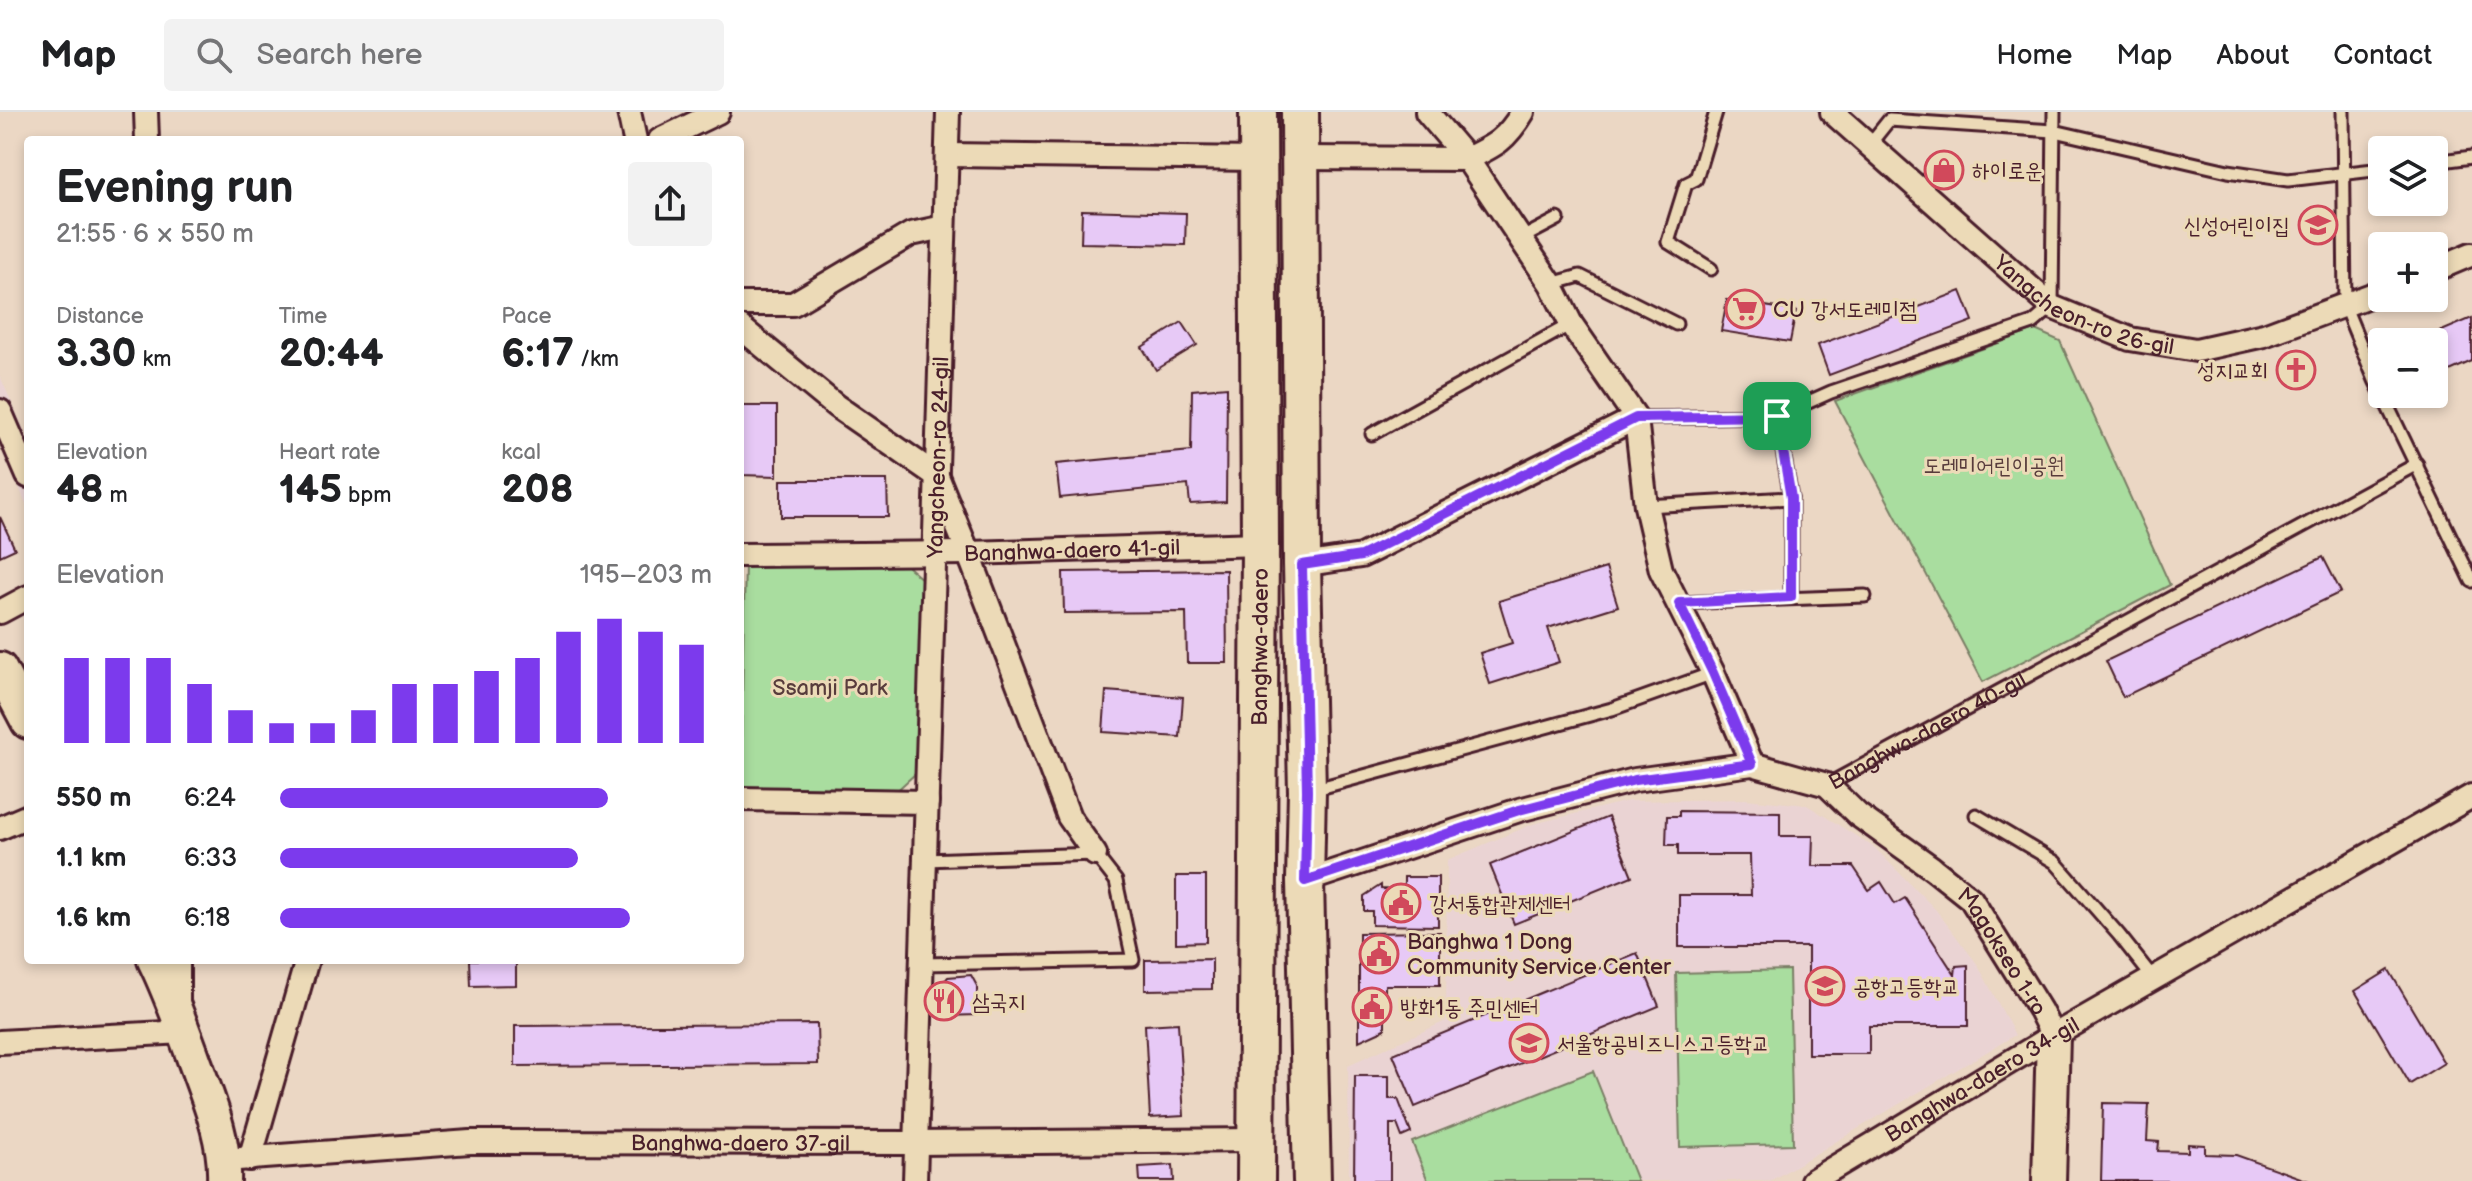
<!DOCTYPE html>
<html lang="en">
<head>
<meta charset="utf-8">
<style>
	body { margin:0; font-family:"Balsamiq Sans","Poor Story",sans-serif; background:#f2f2f2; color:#202124; height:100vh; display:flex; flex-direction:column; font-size:30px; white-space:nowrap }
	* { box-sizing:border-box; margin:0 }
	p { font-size:26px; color:#757577 }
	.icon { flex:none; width:44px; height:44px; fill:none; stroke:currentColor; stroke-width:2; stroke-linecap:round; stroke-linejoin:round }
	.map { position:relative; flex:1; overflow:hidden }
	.details { position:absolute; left:24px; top:24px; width:720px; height:828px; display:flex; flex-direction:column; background:#fff; border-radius:8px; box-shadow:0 4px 12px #0003 }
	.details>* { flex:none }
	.controls { position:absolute; left:2368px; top:24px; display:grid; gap:16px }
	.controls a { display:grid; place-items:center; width:80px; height:80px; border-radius:8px; background:#fff; box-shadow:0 4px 12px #0003; font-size:40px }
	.pin { position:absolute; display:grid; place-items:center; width:68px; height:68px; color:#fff; margin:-34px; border-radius:16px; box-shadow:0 4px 12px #0006 }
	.round { display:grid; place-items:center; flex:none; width:84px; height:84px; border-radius:8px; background:#f2f2f2 }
	.summary { display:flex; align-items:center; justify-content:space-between; height:136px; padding:0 32px }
	h1 { font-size:44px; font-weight:700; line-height:60px }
	.stats { display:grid; grid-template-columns:repeat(3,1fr); gap:12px; height:136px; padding:8px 32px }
	.stats div { display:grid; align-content:center }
	.stats b { font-size:40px; font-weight:700 }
	.stats small { font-size:22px; font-weight:400 }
	.stats p { font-size:22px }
	.chart { height:224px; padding:16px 32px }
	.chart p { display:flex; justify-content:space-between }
	.chart svg { width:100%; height:144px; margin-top:8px; stroke:#7c3aed; stroke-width:6 }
	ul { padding:0 32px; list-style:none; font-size:26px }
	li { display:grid; grid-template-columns:128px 96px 1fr; align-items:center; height:60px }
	li i { height:20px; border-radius:10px; background:#7c3aed }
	header { display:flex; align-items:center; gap:48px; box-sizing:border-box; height:112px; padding:0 40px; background:#fff; border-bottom:2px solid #e0e0e0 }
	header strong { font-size:38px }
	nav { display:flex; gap:44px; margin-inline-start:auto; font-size:28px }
	.search { width:560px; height:72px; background:#f2f2f2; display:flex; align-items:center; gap:20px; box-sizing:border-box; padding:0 28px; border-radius:8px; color:#757577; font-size:30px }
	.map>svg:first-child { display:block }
</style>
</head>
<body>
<header>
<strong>Map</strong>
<div class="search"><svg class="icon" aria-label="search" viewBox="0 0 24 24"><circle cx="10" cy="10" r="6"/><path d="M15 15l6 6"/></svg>Search here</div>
<nav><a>Home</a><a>Map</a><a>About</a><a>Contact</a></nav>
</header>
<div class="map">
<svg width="2472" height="1069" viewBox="0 0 2472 1069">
	<rect width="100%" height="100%" fill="#ebd7c4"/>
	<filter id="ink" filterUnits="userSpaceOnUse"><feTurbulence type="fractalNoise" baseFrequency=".0125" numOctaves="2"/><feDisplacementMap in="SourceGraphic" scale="16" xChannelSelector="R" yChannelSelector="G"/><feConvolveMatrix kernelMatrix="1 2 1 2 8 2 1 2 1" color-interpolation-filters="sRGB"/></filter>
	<g filter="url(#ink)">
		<g fill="#ead3d3">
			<polygon points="0,264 28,328 28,396 0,331"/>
			<polygon points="1745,687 1807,693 1875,736 1936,798 1978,853 2015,923 1770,1069 1349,1069 1348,953 1446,909 1447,748 1533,712 1628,689"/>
		</g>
		<g fill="#a9dd9f" stroke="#7a7e65" stroke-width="2">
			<polygon points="2035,218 2060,229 2170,473 1983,570 1835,289"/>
			<polygon points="901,449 923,468 915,662 892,683 740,678 745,451"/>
			<polygon points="1789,858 1793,1032 1680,1035 1676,861"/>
			<polygon points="1593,959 1637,1069 1428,1069 1412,1030"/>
		</g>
		<g fill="#e7c9f6" stroke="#4a1f2b" stroke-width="2">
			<polygon points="1082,98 1186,101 1185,133 1081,131"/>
			<polygon points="1961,179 1973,209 1829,263 1818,233"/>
			<polygon points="1727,188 1796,199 1790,230 1721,219"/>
			<polygon points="2472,206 2472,249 2434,266 2434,230 2416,230"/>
			<polygon points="1182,210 1197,233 1156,258 1142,235"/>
			<polygon points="1227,275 1226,390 1190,392 1188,373 1060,386 1056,352 1191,339 1192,278"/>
			<polygon points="741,294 777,294 777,364 741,363"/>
			<polygon points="781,368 887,368 888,405 781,405"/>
			<polygon points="0,405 15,437 0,444"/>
			<polygon points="2323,445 2341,480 2123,585 2106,549"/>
			<polygon points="1606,456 1618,494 1548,516 1559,550 1490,572 1480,541 1512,531 1499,489"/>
			<polygon points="1226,458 1227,551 1187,551 1186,500 1064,501 1063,460"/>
			<polygon points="1106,579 1183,585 1180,625 1103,620"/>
			<polygon points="1679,699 1780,700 1780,724 1813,724 1812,754 1853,754 1869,778 1881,770 1895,792 1905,786 1955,863 1956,854 1968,853 1968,914 1869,914 1869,942 1808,942 1808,835 1679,835 1679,783 1751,783 1750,743 1678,743 1678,733 1666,733 1667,704 1679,704"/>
			<polygon points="1608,705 1632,764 1514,812 1490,753"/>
			<polygon points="1176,764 1206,764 1206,830 1176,831"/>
			<polygon points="1404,765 1438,765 1438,814 1372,813 1372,799 1364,799 1364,784 1381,773 1381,777 1404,778"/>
			<polygon points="1440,820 1440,873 1385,873 1385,917 1359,929 1359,821"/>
			<polygon points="1637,841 1659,894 1415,995 1393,942"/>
			<polygon points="1212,847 1212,877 1145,878 1145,848"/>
			<polygon points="470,848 516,848 516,873 471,874"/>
			<polygon points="2389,858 2444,951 2410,972 2355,879"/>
			<polygon points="971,863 977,874 977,903 944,904 943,871 948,865"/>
			<polygon points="1178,911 1184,1004 1150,1006 1145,913"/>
			<polygon points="817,912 818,952 515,954 515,914"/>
			<polygon points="1355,964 1389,964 1389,987 1398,987 1411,1021 1402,1025 1397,1012 1390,1012 1390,1069 1354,1069"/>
			<polygon points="2103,991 2149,992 2147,1029 2159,1030 2158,1039 2188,1040 2188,1032 2205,1033 2205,1042 2236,1043 2309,1069 2101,1069"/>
			<polygon points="1173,1053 1174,1069 1140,1069 1139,1055"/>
		</g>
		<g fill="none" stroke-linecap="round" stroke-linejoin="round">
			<g stroke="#4a1f2b" stroke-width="17">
				<g id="lane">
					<polyline points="2343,0 2345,195 2375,268 2472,469"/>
					<polyline points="1869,33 1889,8 2054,19 2228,59 2288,68 2382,57"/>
					<polyline points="2434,50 2472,45"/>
					<polyline points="1520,127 1558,107"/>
					<polyline points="1711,157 1668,130 1686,72 1696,67 1716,0"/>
					<polyline points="1551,172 1580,164 1676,212"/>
					<polyline points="1777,304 1791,386 1791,485"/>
					<polyline points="1636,306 1777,304 1831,280 2033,211 2052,195 2054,0"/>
					<polyline points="1372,322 1571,212"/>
					<polyline points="1646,394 1791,386"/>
					<polyline points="1679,491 1865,484"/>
					<path id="s1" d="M 1827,673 L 2417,352"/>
					<polyline points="1312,678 1612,597 1713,561"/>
					<polyline points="1976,703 2055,750 2119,823 2153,866"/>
					<polyline points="922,852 1133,848 1116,769 1095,742 925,748"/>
				</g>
			</g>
			<g stroke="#4a1f2b" stroke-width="28">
				<g id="street">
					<polyline points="146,0 147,28"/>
					<polyline points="629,0 635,28"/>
					<polyline points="1427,0 1467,47 1551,172 1571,212 1636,306 1646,394 1661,458 1713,561 1752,652"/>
					<path id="s2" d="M 1832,0 L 2052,195 L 2130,227 L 2196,238 L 2264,223 L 2382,179"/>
					<polyline points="660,28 718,0"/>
					<polyline points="947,43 1258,47"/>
					<path d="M 1300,46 L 1467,47 C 1496,33 1506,28 1523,0"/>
					<polyline points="2434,158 2472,142"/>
					<polyline points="740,192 793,192 911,122 944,115"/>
					<polyline points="740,215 836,294 937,364 973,453 1069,705 1095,742"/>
					<polyline points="0,299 28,364"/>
					<path id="s3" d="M 740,443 L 968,441 L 1260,432"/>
					<polyline points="1302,453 1361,444 1636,306"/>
					<polyline points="0,500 28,485"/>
					<polyline points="740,687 927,690"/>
					<polyline points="0,716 28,704"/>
					<path id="s4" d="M 1305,769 L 1519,698 L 1635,668 L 1752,652 L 1827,673 L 1858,703 L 1932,756 L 1971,787 L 2040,898 L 2053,924"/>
					<polyline points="178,891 178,848"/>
					<polyline points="0,930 184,920"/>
					<polyline points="250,1047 307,848"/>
					<path id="s5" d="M 225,1048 L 470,1030 L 916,1031 L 1257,1028"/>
					<path id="s6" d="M 915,1069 L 948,0"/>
					<path id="s7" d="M 1812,1069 L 2053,924 L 2472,684"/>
				</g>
			</g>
			<g stroke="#4a1f2b" stroke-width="38">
				<g id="secondary">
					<polyline points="0,557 28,610"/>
					<path d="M 154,848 C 169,878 180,910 192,942 C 206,982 226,1026 224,1069"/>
					<polyline points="2049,1069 2053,924"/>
				</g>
			</g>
			<g stroke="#4a1f2b" stroke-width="42">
				<g id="primary">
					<polyline points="1300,0 1302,453 1307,679 1305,769 1312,1069"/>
					<path id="s8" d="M 1256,1069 L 1260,432 L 1258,0"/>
				</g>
			</g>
			<use href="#lane" stroke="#ecdab7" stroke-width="11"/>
			<use href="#street" stroke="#ecdab7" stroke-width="22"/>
			<use href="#secondary" stroke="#ecdab7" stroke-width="32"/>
			<use href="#primary" stroke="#ecdab7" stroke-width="36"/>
		</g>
	</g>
	<g fill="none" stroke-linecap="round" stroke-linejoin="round" filter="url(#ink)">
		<g stroke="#fff" stroke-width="16">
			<polygon id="route" points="1777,304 1791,386 1791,485 1679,491 1713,561 1752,652 1635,668 1519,698 1305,769 1307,679 1302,453 1361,444 1636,306"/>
		</g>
		<use href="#route" stroke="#7c3aed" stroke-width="10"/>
	</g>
	<defs>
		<g id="shop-ring" transform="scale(2)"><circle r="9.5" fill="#ecdab7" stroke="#d1495b" stroke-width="1.5"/><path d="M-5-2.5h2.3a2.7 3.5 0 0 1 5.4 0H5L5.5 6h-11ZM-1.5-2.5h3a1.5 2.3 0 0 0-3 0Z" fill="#d1495b"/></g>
		<g id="school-ring" transform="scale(2)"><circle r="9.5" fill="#ecdab7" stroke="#d1495b" stroke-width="1.5"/><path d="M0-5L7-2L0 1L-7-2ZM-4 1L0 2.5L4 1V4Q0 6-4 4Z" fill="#d1495b"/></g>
		<g id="supermarket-ring" transform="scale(2)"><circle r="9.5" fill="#ecdab7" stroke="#d1495b" stroke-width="1.5"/><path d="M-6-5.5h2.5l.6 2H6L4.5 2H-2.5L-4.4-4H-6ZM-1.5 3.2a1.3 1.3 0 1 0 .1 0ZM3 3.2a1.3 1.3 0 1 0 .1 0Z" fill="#d1495b"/></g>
		<g id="church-ring" transform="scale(2)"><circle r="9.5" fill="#ecdab7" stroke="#d1495b" stroke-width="1.5"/><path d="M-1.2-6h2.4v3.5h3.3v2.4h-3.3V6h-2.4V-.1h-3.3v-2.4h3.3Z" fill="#d1495b"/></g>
		<g id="civic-ring" transform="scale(2)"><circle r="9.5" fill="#ecdab7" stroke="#d1495b" stroke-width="1.5"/><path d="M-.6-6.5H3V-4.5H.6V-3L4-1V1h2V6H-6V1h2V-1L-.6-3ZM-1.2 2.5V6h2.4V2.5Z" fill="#d1495b"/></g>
		<g id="restaurant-ring" transform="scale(2)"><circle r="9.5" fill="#ecdab7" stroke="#d1495b" stroke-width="1.5"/><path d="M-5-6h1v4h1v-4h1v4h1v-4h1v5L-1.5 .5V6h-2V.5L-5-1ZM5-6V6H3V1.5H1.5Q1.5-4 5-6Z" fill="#d1495b"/></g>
	</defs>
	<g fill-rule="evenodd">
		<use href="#shop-ring" x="1944" y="58"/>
		<use href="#school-ring" x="2318" y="113"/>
		<use href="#supermarket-ring" x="1745" y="197"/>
		<use href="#church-ring" x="2296" y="258"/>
		<use href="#civic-ring" x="1401" y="791"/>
		<use href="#civic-ring" x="1379" y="842"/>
		<use href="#school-ring" x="1825" y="874"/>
		<use href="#restaurant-ring" x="944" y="889"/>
		<use href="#civic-ring" x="1372" y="895"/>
		<use href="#school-ring" x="1529" y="931"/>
	</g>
	<g text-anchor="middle" stroke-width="6" stroke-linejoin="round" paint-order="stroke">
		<g font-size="22" fill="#4a1f2b" stroke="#ecdab7" text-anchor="start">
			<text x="1972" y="66">하이로운</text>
			<text x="2290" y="121" text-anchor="end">신성어린이집</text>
			<text x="1773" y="205">CU 강서도레미점</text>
			<text x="2268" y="266" text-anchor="end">성지교회</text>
			<text x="1429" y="799">강서통합관제센터</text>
			<text x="1407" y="837">Banghwa 1 Dong<tspan x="1407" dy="25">Community Service Center</tspan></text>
			<text x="1853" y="882">공항고등학교</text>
			<text x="972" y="897">삼국지</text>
			<text x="1400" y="903">방화1동 주민센터</text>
			<text x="1557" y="939">서울항공비즈니스고등학교</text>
		</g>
		<g font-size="22" fill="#4a1f2b" stroke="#ecdab7">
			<text dy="8" stroke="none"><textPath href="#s2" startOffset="322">Yangcheon-ro 26-gil</textPath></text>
			<text dy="8" stroke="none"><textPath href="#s6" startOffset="724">Yangcheon-ro 24-gil</textPath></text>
			<text dy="8" stroke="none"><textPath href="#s3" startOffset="332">Banghwa-daero 41-gil</textPath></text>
			<text dy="8" stroke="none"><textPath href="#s8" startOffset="534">Banghwa-daero</textPath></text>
			<text dy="8" stroke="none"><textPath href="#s1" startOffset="114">Banghwa-daero 40-gil</textPath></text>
			<text dy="8" stroke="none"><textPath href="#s4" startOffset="786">Magokseo 1-ro</textPath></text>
			<text dy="8" stroke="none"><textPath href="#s7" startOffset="198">Banghwa-daero 34-gil</textPath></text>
			<text dy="8" stroke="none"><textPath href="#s5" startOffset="516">Banghwa-daero 37-gil</textPath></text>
		</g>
		<g font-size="22" fill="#583c3c" stroke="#ecdab7">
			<text x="1994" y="361">도레미어린이공원</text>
			<text x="830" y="583">Ssamji Park</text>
		</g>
	</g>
</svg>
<div class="controls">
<a><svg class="icon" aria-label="layers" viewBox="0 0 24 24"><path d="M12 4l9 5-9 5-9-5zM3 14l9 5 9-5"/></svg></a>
<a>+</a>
<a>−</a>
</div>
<div class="pin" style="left:1777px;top:304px;background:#1e9e55"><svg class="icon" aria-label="arrive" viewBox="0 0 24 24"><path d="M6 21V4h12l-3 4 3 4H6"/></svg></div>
<section class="details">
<div class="summary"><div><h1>Evening run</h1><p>21:55 · 6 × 550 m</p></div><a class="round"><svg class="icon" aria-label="share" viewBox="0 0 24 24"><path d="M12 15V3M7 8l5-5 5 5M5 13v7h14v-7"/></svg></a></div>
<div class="stats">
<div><p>Distance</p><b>3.30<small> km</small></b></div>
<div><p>Time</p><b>20:44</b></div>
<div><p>Pace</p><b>6:17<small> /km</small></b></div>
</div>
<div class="stats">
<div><p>Elevation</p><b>48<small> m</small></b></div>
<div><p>Heart rate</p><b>145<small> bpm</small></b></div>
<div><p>kcal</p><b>208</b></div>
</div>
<div class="chart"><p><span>Elevation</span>195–203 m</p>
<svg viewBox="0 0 160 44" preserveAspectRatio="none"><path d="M5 44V18M15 44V18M25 44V18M35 44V26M45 44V34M55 44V38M65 44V38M75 44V34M85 44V26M95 44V26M105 44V22M115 44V18M125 44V10M135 44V6M145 44V10M155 44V14"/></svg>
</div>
<ul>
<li><b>550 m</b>6:24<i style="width:76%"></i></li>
<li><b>1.1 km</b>6:33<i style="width:69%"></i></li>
<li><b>1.6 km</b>6:18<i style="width:81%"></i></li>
</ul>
</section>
</div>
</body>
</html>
